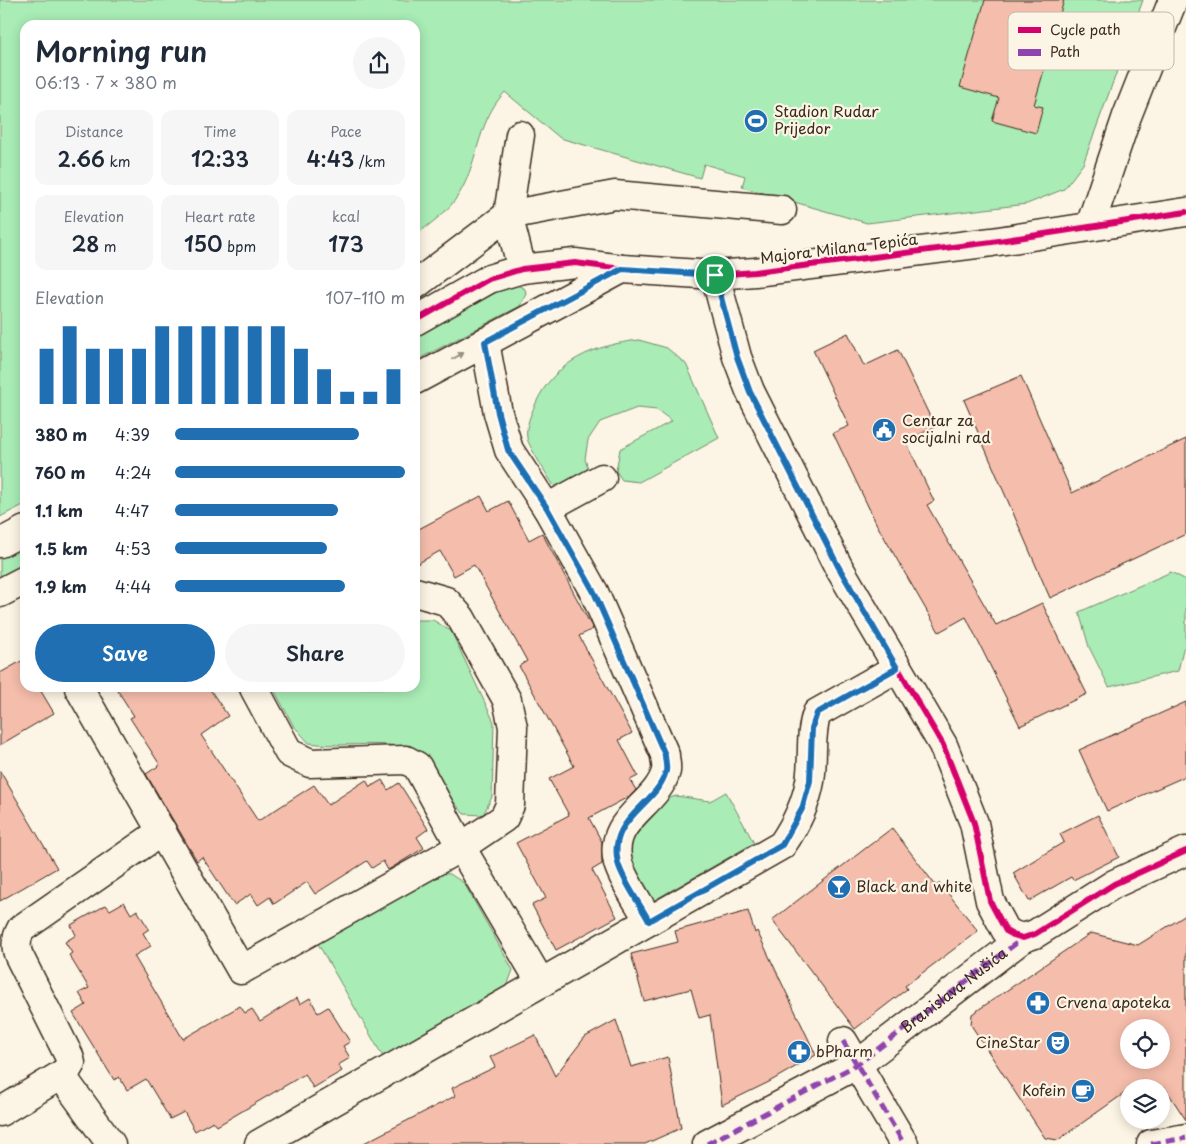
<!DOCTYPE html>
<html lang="en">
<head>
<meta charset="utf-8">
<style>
	body { margin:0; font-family:"Playpen Sans",sans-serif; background:#f6f6f7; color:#1f2937; height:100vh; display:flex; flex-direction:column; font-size:19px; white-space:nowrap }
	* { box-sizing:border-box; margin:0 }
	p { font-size:16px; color:#747a83 }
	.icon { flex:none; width:28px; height:28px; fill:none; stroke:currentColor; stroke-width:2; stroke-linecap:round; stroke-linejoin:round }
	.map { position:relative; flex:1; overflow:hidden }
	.side { position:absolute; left:20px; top:20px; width:400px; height:672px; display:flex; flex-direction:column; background:#fff; border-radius:15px; box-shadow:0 2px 12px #0003 }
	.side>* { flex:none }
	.buttons { position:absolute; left:1120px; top:1019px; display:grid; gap:10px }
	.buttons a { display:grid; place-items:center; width:50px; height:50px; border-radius:50%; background:#fff; box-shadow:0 2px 12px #0003; font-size:25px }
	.pin { position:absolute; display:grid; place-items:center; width:42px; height:42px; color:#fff; margin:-21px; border:2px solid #fff; border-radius:50%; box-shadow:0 1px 5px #0007 }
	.round { display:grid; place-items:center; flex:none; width:52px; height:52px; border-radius:26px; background:#f6f6f7 }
	.summary { display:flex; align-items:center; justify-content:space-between; height:85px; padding:0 15px }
	h1 { font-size:28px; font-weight:600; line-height:38px }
	.figures { display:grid; grid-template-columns:repeat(3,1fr); gap:8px; height:85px; padding:5px 15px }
	.figures div { display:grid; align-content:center; border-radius:12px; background:#f6f6f7; text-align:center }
	.figures b { font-size:21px; font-weight:600 }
	.figures small { font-size:14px; font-weight:400 }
	.figures p { font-size:14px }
	.chart { height:140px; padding:10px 15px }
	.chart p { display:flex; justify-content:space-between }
	.chart svg { width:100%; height:90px; margin-top:5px; stroke:#1f6fb2; stroke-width:6 }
	.cta { display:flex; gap:10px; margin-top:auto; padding:10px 15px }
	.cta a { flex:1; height:58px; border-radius:30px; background:#1f6fb2; color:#fff; font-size:20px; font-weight:600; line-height:58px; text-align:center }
	.cta a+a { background:#f6f6f7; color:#1f2937 }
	ul { padding:0 15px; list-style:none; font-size:16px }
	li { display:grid; grid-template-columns:80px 60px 1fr; align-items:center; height:38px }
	li i { height:12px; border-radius:6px; background:#1f6fb2 }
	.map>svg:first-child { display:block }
</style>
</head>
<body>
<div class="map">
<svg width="1186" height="1144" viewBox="0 0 1186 1144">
	<rect width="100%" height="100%" fill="#fcf5e5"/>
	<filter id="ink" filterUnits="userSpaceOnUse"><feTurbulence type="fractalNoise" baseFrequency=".02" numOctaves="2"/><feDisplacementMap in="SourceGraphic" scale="10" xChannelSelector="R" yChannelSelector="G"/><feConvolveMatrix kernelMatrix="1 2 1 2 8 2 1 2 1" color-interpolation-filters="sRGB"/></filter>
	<g filter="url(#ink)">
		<g fill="#a9ecb6" stroke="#728b6a">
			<path d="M 0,0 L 1143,0 L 1083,164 L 1064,189 L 1027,204 L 867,223 L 742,187 L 745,176 L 704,164 L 700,178 L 560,138 L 505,92 C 475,123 479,168 455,200 C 445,214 428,225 415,236 L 415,25 L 25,25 L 25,504 L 0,517 Z"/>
			<polygon points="514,283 525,289 526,294 520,306 415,361 415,336"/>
			<path d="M 639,340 L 667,348 L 686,364 L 719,438 L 639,482 L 622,480 L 616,471 L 620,449 L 672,421 L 657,410 L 637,408 L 600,422 L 588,440 L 585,459 L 592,481 L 561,498 C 555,487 528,446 527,438 C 525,427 531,414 535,405 C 554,361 595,345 639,340 Z"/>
			<polygon points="25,545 25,567 0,581 0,558"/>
			<polygon points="1171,572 1186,580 1186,645 1183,649 1178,671 1109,687 1089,647 1079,612"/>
			<path d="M 415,620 L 433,620 L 451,631 L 494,722 L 492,797 L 483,815 L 464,814 C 448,796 415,747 389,745 C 362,743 336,747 309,743 L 293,725 L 273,688 L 415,688 Z"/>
			<polygon points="726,792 754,843 653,901 627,857 629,837 658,802 676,796 710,801"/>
			<polygon points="437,873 450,874 464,883 513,970 507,986 386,1062 317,942"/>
		</g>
		<g fill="#f5bdab" stroke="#3b2a1e" fill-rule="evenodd">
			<polygon points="985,0 1064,0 1034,105 1043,107 1036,133 992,121 999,98 960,87"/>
			<polygon points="848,333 864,366 898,350 935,427 906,441 934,501 927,505 996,625 1042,603 1087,694 1020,726 966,617 939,632 877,525 833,433 849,426 813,350"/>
			<polygon points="1021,376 1072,493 1186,439 1186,534 1050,598 964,400"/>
			<polygon points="481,496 489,511 508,501 529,540 542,533 593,629 579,636 632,733 619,740 638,776 630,780 636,790 630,796 589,818 602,842 602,864 592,870 617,917 556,950 532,905 546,898 516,843 569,815 549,779 574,766 519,666 527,661 474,565 454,576 440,551 415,565 415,531"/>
			<polygon points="25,659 25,688 39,688 54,713 0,745 0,673"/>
			<polygon points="116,688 209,688 228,716 201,735 258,821 314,785 328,805 366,780 370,787 382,780 388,790 399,783 428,829 417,837 424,848 388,870 383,861 372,868 367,861 315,894 307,882 274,904 270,897 258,905 251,894 234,905 202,857 197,861 146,774 160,765 130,718 134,716"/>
			<polygon points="1186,702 1186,776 1107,811 1079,750"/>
			<polygon points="0,771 57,868 0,901"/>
			<polygon points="1098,815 1119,857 1073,880 1071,877 1029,901 1013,873 1064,842 1060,834"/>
			<polygon points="892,828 936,886 940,883 978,931 905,986 907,989 855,1029 772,920"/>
			<polygon points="124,902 131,914 137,910 149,929 143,933 151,946 134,956 183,1039 240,1006 245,1013 252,1009 260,1021 297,998 300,1004 310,998 318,1013 328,1007 350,1042 343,1046 350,1058 338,1065 342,1071 313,1088 305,1074 217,1126 213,1121 195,1131 184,1112 170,1119 146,1079 127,1090 119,1077 114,1080 73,1013 86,1005 79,993 89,988 69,955 72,953 65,942 76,935 71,925 106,905 110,910"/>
			<polygon points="748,911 755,933 757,931 816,1055 769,1082 722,1105 710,1015 699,1018 691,989 644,1001 631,954 678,942 675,931"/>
			<path d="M 1186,915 L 1186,1120 L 1165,1088 L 1141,1081 L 1129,1088 L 1129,1090 L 1058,1140 L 1045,1138 L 971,1025 L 972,1014 L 1091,933 L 1138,945 ZM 1129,1028 L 1161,1028 L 1161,1060 L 1129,1060 Z"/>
			<polygon points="616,1020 631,1067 668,1057 681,1128 645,1144 362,1144 455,1096 452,1088 495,1067 490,1057 535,1035 555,1076 585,1037"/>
		</g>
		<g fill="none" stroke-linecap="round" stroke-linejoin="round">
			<g stroke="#3b2a1e" stroke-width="31">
				<g id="minor">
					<polyline points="520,135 508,215 522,269"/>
					<polyline points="1090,226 1127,116 1173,0"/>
					<polyline points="715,275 737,357 750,391 838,566 943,745 974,823 990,901 1006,931 1013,935 1023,938"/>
					<polyline points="415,285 508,215 615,195 782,210"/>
					<polyline points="415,321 489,279 522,269 575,263 622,269 715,275 755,272 992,242 1186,212"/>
					<path d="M 485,342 L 498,413 L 509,450 L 547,508 L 594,592 L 665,755 C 665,760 667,766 666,771 C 657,806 607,818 618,863 C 623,881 640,904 649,921"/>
					<polyline points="415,380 622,269"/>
					<polyline points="547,508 602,478"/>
					<polyline points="0,543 25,530"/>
					<polyline points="0,593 25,580"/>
					<polyline points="79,688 241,970 461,847 541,983"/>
					<polyline points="254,688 289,753 310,763 406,760 417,766 461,847 504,818 510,805 513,727 507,700 461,618 446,601 415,592"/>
					<polyline points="843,1041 904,1144"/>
					<path d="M 61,1075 L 67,1070 L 71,1063 L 69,1056 L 19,956 C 15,947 16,938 21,929 L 162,831"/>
					<polyline points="0,1112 61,1075 111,1144"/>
					<path d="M 259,1144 L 782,845 C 795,826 806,804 810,781 C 814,758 809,735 817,713 L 897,668"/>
					<path id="s1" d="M 707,1144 L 858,1064 L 1023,938 L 1035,934 L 1114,884 L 1186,851"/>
					<polyline points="1151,1144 1186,1138"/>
				</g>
			</g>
			<use href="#minor" stroke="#fcf5e5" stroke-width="28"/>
			<g stroke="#8e44ad" stroke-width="5" stroke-dasharray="10 5" stroke-linecap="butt">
				<polyline points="843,1041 904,1144"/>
				<polyline points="707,1144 858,1064 1023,938"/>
				<polyline points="1151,1144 1186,1138"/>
			</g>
			<g stroke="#fcf5e5" stroke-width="9">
				<g id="cycleway">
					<polyline points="715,275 737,357 750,391 838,566 943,745 974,823 990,901 1006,931 1013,935 1023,938 1035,934 1114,884 1186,851"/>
					<polyline points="415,321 489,279 522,269 575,263 622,269 715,275 755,272 992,242 1186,212"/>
				</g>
			</g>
			<use href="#cycleway" stroke="#d6006c" stroke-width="6"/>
		</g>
		<defs><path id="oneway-solid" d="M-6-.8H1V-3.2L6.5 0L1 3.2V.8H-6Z" transform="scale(1.25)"/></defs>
		<use fill="#9c9082" href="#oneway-solid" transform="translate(458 356) rotate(-29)"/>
	</g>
	<g fill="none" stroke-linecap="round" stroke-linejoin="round" filter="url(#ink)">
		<g stroke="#fff" stroke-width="10">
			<path id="route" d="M 622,269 L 715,275 L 737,357 L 750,392 L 838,566 L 897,668 L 817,713 L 812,728 L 810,781 L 802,809 L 782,845 L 649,921 C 640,904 623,881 618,863 C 607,818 657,806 666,771 C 667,766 665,760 665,755 L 594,592 L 547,508 L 508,450 L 498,413 L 485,342 Z"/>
		</g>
		<use href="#route" stroke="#1f6fb2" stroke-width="6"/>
	</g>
	<defs>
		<g id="stadium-disc" transform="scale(1.25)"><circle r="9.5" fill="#1f6fb2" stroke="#fcf5e5"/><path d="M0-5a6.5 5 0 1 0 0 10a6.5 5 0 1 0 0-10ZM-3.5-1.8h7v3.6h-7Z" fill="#fff"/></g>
		<g id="civic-disc" transform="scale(1.25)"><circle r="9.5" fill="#1f6fb2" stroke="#fcf5e5"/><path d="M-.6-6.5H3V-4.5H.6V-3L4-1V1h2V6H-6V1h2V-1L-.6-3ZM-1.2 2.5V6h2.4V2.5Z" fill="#fff"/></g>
		<g id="bar-disc" transform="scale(1.25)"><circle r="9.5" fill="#1f6fb2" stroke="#fcf5e5"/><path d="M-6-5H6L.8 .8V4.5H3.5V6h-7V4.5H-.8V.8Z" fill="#fff"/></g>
		<g id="pharmacy-disc" transform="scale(1.25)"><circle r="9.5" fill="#1f6fb2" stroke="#fcf5e5"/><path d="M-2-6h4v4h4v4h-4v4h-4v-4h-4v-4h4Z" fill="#fff"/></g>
		<g id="theatre-disc" transform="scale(1.25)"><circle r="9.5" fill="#1f6fb2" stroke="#fcf5e5"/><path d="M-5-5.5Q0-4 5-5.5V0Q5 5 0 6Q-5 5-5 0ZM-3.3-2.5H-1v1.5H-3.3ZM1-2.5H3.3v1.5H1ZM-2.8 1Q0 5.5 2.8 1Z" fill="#fff"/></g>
		<g id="cafe-disc" transform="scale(1.25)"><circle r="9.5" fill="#1f6fb2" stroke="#fcf5e5"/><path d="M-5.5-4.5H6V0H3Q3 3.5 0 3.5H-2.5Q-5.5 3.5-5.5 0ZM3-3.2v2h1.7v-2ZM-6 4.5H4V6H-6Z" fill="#fff"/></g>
	</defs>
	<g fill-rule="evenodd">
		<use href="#stadium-disc" x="756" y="121"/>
		<use href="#civic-disc" x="884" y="430"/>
		<use href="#bar-disc" x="839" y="887"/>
		<use href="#pharmacy-disc" x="1038" y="1003"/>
		<use href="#theatre-disc" x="1058" y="1043"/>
		<use href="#pharmacy-disc" x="799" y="1052"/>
		<use href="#cafe-disc" x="1083" y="1091"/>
	</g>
	<g text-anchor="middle" stroke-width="4.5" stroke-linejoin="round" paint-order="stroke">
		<g font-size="15" fill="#3b2a1e" stroke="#fcf5e5" text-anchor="start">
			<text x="774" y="117">Stadion Rudar<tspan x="774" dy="17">Prijedor</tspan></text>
			<text x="902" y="426">Centar za<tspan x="902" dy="17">socijalni rad</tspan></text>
			<text x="856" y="892">Black and white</text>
			<text x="1056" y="1008">Crvena apoteka</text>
			<text x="1040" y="1048" text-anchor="end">CineStar</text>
			<text x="816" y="1057">bPharm</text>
			<text x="1066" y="1096" text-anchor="end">Kofein</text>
		</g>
		<g font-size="15" fill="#3b2a1e" stroke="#fcf5e5">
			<text transform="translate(839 249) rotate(-7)" y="5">Majora Milana Tepića</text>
			<text dy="5" stroke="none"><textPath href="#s1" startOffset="292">Branislava Nušića</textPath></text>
		</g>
	</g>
	<rect x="1008" y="12" width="166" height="58" rx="8" fill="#fcf5e5" stroke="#c2b8a9" stroke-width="1"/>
	<rect x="1018" y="27" width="23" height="6" fill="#d6006c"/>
	<rect x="1018" y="49" width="23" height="7" fill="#8e44ad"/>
	<g font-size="14" fill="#3b2a1e">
		<text x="1050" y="35">Cycle path</text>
		<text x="1050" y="57">Path</text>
	</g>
</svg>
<div class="buttons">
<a><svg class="icon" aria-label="locate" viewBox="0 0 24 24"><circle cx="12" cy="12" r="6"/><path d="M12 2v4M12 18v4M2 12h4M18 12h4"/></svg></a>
<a><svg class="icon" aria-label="layers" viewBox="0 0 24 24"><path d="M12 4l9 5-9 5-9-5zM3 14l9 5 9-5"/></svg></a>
</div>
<div class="pin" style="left:715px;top:275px;background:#1e9e55"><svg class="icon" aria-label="arrive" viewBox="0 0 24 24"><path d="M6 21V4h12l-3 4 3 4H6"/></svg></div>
<section class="side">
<div class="summary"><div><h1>Morning run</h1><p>06:13 · 7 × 380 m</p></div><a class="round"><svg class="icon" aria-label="share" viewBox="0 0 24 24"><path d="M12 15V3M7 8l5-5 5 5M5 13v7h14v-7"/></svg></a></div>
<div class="figures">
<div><p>Distance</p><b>2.66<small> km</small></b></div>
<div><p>Time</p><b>12:33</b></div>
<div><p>Pace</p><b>4:43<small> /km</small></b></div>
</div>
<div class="figures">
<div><p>Elevation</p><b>28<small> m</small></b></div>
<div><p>Heart rate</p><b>150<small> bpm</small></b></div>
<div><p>kcal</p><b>173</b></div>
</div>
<div class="chart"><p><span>Elevation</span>107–110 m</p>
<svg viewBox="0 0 160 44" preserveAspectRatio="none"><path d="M5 44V17M15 44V6M25 44V17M35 44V17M45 44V17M55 44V6M65 44V6M75 44V6M85 44V6M95 44V6M105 44V6M115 44V17M125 44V27M135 44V38M145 44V38M155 44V27"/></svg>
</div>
<ul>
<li><b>380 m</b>4:39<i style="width:80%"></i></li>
<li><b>760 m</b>4:24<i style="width:100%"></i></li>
<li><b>1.1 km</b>4:47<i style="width:71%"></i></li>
<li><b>1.5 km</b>4:53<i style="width:66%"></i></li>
<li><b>1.9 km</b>4:44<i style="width:74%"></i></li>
</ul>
<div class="cta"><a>Save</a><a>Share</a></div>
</section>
</div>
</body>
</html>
